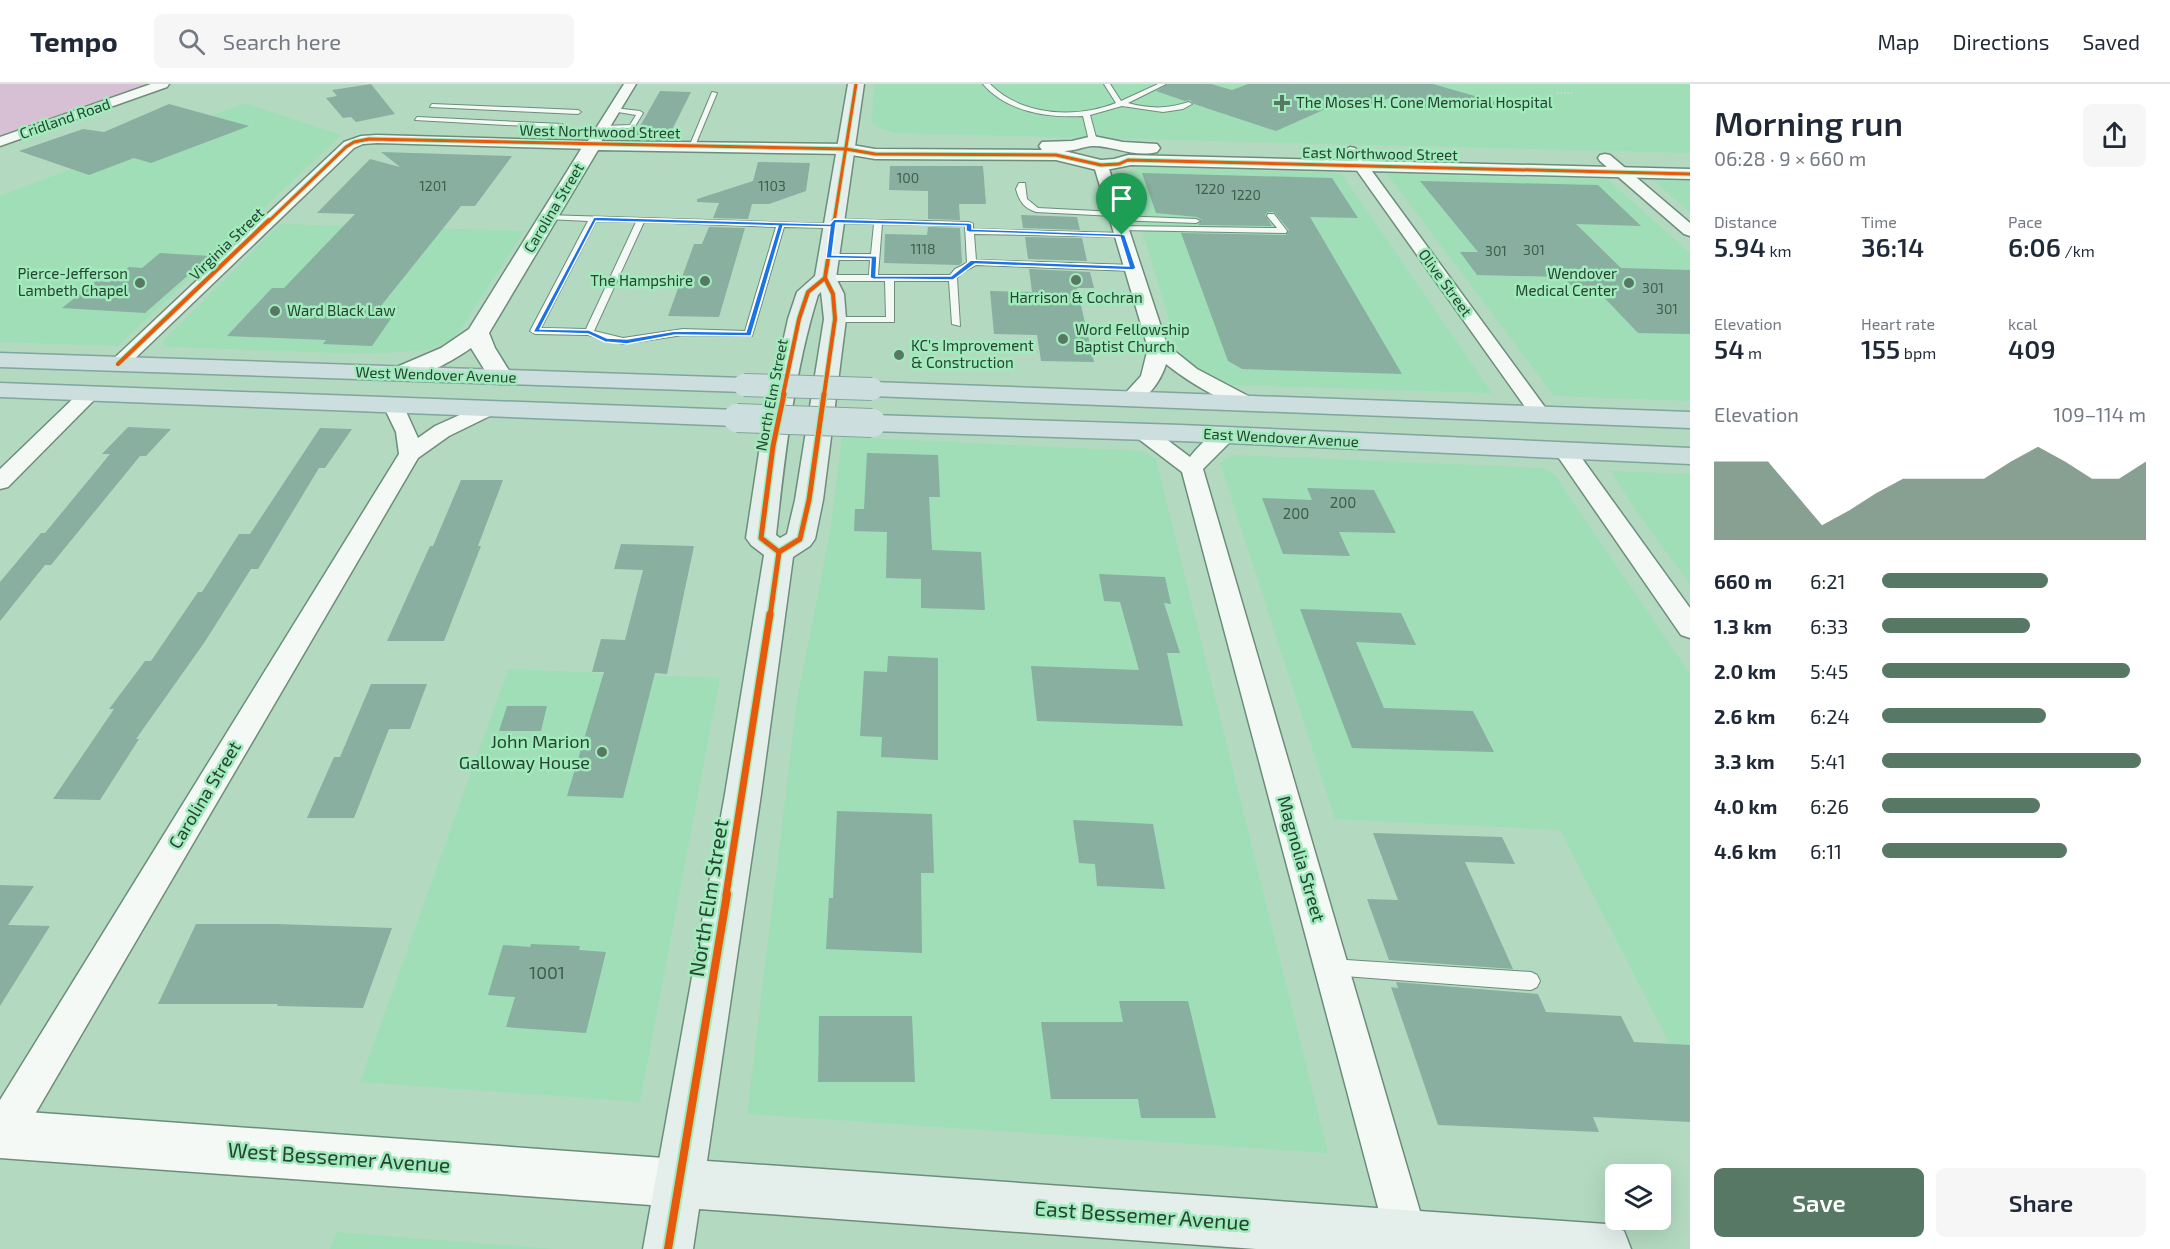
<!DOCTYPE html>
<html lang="en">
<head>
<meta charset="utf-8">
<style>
	body { margin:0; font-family:"Exo 2",sans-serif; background:#f6f6f7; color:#1f2937; height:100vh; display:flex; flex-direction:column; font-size:22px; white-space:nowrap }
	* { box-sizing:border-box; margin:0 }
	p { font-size:20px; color:#747a83 }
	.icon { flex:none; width:33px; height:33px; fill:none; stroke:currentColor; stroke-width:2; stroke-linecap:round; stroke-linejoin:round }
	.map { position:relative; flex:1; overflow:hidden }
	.sheet { display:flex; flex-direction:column; background:#fff; width:480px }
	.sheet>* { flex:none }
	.fabs { position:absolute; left:1605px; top:1080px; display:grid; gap:12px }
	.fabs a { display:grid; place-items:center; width:66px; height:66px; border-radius:9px; background:#fff; box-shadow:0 6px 24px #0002; font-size:30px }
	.pin { position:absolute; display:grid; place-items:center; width:51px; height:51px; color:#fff; margin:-62px -26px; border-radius:50% 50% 50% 0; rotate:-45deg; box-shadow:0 0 6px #0007 }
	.pin .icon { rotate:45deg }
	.round { display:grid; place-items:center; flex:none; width:63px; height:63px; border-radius:9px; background:#f6f6f7 }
	.summary { display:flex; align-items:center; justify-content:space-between; height:102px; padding:0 24px }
	h1 { font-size:33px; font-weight:600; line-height:45px }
	.figures { display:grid; grid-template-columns:repeat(3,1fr); gap:9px; height:102px; padding:6px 24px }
	.figures div { display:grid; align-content:center }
	.figures b { font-size:26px; font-weight:600 }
	.figures small { font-size:16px; font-weight:400 }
	.figures p { font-size:16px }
	.chart { height:168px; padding:12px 24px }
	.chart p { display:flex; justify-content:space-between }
	.chart svg { width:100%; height:108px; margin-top:6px; fill:#577864; opacity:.7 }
	.action { display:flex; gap:12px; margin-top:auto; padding:12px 24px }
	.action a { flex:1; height:69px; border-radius:9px; background:#577864; color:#fff; font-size:24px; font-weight:600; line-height:69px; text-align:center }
	.action a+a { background:#f6f6f7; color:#1f2937 }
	ul { padding:0 24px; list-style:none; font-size:20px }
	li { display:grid; grid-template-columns:96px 72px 1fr; align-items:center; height:45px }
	li i { height:15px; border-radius:8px; background:#577864 }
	header { display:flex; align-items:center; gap:36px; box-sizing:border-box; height:84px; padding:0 30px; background:#fff; border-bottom:2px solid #e0e1e3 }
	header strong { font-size:28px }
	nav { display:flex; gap:33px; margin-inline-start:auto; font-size:21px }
	.search { width:420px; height:54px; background:#f6f6f7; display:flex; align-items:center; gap:15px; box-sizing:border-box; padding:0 21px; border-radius:9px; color:#747a83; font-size:22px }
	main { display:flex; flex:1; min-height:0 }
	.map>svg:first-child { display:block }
</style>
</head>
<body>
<header>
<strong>Tempo</strong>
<div class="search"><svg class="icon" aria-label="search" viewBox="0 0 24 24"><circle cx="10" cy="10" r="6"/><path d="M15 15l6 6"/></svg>Search here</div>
<nav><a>Map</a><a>Directions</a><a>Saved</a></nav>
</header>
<main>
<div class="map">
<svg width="1690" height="1165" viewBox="0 0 1690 1165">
	<rect width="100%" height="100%" fill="#b3dac1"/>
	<g fill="#9fdeb7">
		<polygon points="875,0 1690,0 1690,69 896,49 881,45 871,38"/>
		<polygon points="245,19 341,51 118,262 0,258 0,112"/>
		<polygon points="1141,83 1341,89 1492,309 1233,301 1202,287 1182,271 1177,262 1125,90 1130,86"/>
		<polygon points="1387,90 1607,95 1690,169 1690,317 1554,312"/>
		<polygon points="1653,96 1690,97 1690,128"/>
		<polygon points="280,140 524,147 459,248 449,257 429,266 368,270 167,263 162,258"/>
		<polygon points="842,353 1141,367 1156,375 1328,1069 747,1030 797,616 830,448"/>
		<polygon points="1234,371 1543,384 1554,390 1690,590 1690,1000 1560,746 1335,735 1220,379"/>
		<polygon points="1611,387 1690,390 1690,500 1636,427"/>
		<polygon points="508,585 720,594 640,1018 360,998"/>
		<polygon points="336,1148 555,1165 330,1165"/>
	</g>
	<polygon fill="#d7c0d3" points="0,0 163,0 0,58"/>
	<g fill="#88af9f">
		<polygon points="371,0 395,30 356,38 351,33 343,34 326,14 337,12 332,6"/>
		<polygon points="1168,0 1211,0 1232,6 1248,0 1433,0 1499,19 1498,25 1429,26 1390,14 1358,24 1339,19 1276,47 1194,20 1190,16 1185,17 1156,7"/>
		<polygon points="660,7 691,8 669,52 635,51"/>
		<polygon points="169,20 249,42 151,79 134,74 89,91 19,67 83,45 104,48"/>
		<polygon points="381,68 512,72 475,122 461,122 380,223 399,223 372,262 323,260 326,256 227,252 272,204 284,204 355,130 317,129 370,75 400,83"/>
		<polygon points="758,78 810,79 806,107 769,120 752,120 748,135 713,134 719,119 697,118 697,115 753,97"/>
		<polygon points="890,82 983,82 986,120 959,120 960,136 928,135 928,107 889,106"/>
		<polygon points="1142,89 1332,94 1358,134 1310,133 1402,290 1242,285 1228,277 1181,149 1286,151 1289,146 1274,128 1268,128 1265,131 1272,142 1198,141 1202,136 1197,133 1156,129"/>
		<polygon points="1420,97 1598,101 1641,142 1576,140 1621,184 1690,186 1690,250 1638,249 1596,205 1574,204 1563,193 1477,191 1460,168 1478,168"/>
		<polygon points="1021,131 1077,133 1080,146 1023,144"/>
		<polygon points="709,143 745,144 719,233 668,232 694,160 702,160"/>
		<polygon points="928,143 960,144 962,179 959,181 884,179 885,150 927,151"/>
		<polygon points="1025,153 1082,154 1087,177 1028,175"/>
		<polygon points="160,169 210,172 145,229 62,224 96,197 110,198 129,183 142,184"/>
		<polygon points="1029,185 1090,188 1094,204 1077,204 1094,278 1041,277 1037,251 994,250 990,207 1032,208"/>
		<polygon points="128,343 171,345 146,372 140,372 51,481 45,481 0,537 0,498 41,449 45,449 110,370 102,370"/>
		<polygon points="320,344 352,345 325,384 319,384 258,485 251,485 204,559 136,655 139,655 100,716 53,715 114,625 109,625 145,577 151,577 198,508 202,508 239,450 250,450"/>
		<polygon points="867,369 938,371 940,413 929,413 932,466 981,468 985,526 921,524 921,495 886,494 887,448 854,447 855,425 864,425"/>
		<polygon points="461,396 503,396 478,462 481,462 444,557 387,557 430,462 433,462"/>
		<polygon points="1307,404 1374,406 1396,449 1339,448 1350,472 1283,470 1262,414 1312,416"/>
		<polygon points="621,460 694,462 667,590 655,589 623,714 567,712 604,588 592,588 601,555 625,556 643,486 614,485"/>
		<polygon points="1099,490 1165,493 1171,520 1164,519 1180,569 1167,569 1183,642 1037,637 1031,582 1139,586 1120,518 1104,517"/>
		<polygon points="1300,525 1401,529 1416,561 1356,558 1384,624 1473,627 1494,668 1352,664"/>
		<polygon points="888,572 938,574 938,676 881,673 882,653 860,652 864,587 887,588"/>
		<polygon points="371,600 427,600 410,645 389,645 354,734 307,734 334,673 340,673"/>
		<polygon points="507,622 547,622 541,647 499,647"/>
		<polygon points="837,727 932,730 934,789 921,789 922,869 826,865 829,814 833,814"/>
		<polygon points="1073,736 1153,740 1165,805 1097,802 1095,780 1079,779"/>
		<polygon points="1373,749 1502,753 1515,780 1465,778 1513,885 1389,876 1367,815 1398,816"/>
		<polygon points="0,801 34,802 8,841 50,842 0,922"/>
		<polygon points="196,840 277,840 392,844 363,924 277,922 278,920 158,920"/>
		<polygon points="531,860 580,862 579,866 606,868 586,949 506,943 515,913 488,911 503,861 530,863"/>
		<polygon points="1396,898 1538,910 1546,928 1621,932 1634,958 1690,961 1690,1038 1593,1033 1599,1048 1438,1041 1391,903 1398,904"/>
		<polygon points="1119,917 1188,917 1216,1034 1141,1034 1138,1015 1051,1015 1041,938 1123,938"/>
		<polygon points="819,932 912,932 915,998 818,998"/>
	</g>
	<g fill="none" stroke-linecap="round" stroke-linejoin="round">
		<g stroke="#6d8d7a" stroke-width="2">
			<g id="service">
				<path d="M 983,0 L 990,0 C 1021,32 1076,35 1116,19 L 1104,0 L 1110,0 L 1121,17 L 1158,0 L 1166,0 L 1128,19 C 1150,25 1167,25 1189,18 L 1192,20 L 1183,25 L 1163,28 L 1122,22 L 1090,31 L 1097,57 L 1093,59 L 1089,57 L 1083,32 C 1048,34 1007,28 983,0 Z"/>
				<polygon points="712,8 717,9 695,62 689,63"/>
				<polygon points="432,20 578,26 581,28 578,30 430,23"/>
				<polygon points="614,24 640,27 643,29 634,44 601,45 603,42 630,41 636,31 612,27"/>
				<polygon points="417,33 562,40 565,42 562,44 415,36"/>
				<path d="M 1019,99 L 1025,99 L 1027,115 L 1038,124 L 1116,128 L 1120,130 L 1119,132 L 1196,135 L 1200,137 L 1196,139 L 1117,136 L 1113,134 L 1114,132 L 1036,128 C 1024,124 1019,117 1016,105 Z"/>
				<polygon points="1268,130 1274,130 1287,147 1286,149 1120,146 1116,144 1120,142 1277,144 1267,132"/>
				<path d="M 545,131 L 833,140 L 837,142 L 833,144 L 784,143 L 752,252 L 683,251 L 623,260 L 588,251 L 535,250 L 530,247 L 588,137 L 548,135 L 545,135 ZM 596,137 L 636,138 L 586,245 L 541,244 ZM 644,138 L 776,143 L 745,247 L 683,245 L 623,254 L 594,247 Z"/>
				<path d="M 831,135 L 969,138 L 973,140 L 973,145 L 1122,149 L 1125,149 L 1125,153 L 974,150 L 976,176 L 1133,181 L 1137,184 L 1133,187 L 976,181 L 961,189 L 957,194 L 960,242 L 952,240 L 949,197 L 894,197 L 894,238 L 835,238 L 832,237 L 832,233 L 886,233 L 885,197 L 825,197 L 821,194 L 825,191 L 869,191 L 870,176 L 828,176 L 824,173 L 828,170 L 871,170 L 874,140 L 834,139 L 831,139 ZM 882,140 L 965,142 L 967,179 L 955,185 L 950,191 L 878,191 Z"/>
				<polygon points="1331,875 1531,888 1537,891 1540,897 1537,903 1531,906 1331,891 1325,889 1322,883 1325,877"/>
			</g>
		</g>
		<g stroke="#6d8d7a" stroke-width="3">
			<g id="minor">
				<polygon points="151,0 169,0 167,3 0,62 0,53"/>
				<polygon points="624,0 636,0 599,61 592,65 377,59 363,60 354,64 125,284 111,284 108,280 344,58 361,52 377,51 588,57"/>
				<polygon points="1350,63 1355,64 1547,326 1550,330 1547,334 1540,336 1533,334 1343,67"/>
				<polygon points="1605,70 1610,71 1690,139 1690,152 1684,150 1600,77 1598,74 1600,71"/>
				<path d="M 1101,78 L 1108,82 L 1167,261 L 1197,285 L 1252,314 L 1255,318 L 1252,322 C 1232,327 1182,293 1166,280 C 1161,297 1144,323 1124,318 L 1121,314 L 1141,292 L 1148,264 L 1094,82 Z"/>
				<polygon points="89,304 96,306 99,310 96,314 8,403 0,405 0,385 82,306"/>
				<polygon points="393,315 400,317 403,321 418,354 435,342 482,321 489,319 496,321 499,325 496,329 449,352 418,374 14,1066 0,1071 0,1016 399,370 396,348 383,321 386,317"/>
				<path d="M 1143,342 L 1150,343 L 1190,373 C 1200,360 1217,342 1234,346 L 1237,351 L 1203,385 L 1431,1165 L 1389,1165 L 1182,388 L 1136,353 L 1132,348 L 1136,343 Z"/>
				<polygon points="1565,360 1573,362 1690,524 1690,554 1681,551 1554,367 1557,362"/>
			</g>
		</g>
		<g stroke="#6d8d7a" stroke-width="3">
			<g id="tertiary">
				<path d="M 1093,52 L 1123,58 L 1157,60 L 1160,64 L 1157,68 C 1134,74 1112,61 1092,62 C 1082,63 1074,67 1064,67 L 1101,76 L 1114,75 L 1128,71 L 1690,85 L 1690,95 L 1131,81 L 1101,87 L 1056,76 L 875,75 L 846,70 L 598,66 L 489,249 L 495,264 L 513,293 L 510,298 L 501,300 L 492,298 L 471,264 C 454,276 413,300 392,295 L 389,290 L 392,285 L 441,264 L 469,245 L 586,57 L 846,60 L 875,65 L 1042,66 L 1039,62 L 1042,58 L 1072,57 Z"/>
				<polygon points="0,1026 678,1075 695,1082 702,1099 695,1116 678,1123 0,1074"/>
			</g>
		</g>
		<g stroke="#6d8d7a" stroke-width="3">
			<path id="secondary" d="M 848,0 L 864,0 L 836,194 L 844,210 L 846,235 L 823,416 L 815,455 L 810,462 L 793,473 L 761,710 L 707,1077 L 1606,1140 L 1624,1147 L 1631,1165 L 1256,1165 L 699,1125 L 693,1165 L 643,1165 L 725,710 L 764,471 L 751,461 L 746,454 L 760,362 L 788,235 L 797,208 L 815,192 ZM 821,208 L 824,235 L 795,416 L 787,450 L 780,454 L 776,451 C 785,371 794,288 818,211 Z"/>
		</g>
		<g stroke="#80a59c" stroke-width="3">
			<g id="trunk">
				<polygon points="0,269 744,294 753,296 756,301 753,306 744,308 0,283"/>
				<polygon points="872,298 1690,328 1690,344 872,312 863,310 860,305 863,300"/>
				<polygon points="0,299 737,326 746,329 750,334 746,339 737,342 0,313"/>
				<polygon points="872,331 1181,341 1690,364 1690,380 1181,357 872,347 863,344 859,339 863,334"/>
			</g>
		</g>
		<polyline stroke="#ccdad2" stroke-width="2" stroke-dasharray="1.5 2" stroke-linecap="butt" points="1557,9 1572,9"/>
		<use href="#service" fill="#f4f9f6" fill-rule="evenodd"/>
		<use href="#minor" fill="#f4f9f6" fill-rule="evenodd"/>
		<use href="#tertiary" fill="#f4f9f6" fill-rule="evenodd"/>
		<use href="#secondary" fill="#e4efec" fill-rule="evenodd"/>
		<use href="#trunk" fill="#ccdfde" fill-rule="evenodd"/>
		<g stroke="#80a59c" stroke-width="24" stroke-linecap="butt">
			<polyline id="trunk-bridge-far1" points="744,301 872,305"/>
		</g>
		<g stroke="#80a59c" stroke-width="30" stroke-linecap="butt">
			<polyline id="trunk-bridge" points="737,334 872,339"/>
		</g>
		<use href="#trunk-bridge-far1" stroke="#ccdfde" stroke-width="22"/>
		<use href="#trunk-bridge" stroke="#ccdfde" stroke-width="28"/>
		<g stroke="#a2ebbd" stroke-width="5">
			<g id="cycleway-far4">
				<polyline points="268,138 346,63 354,58 369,55 846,65 875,70 1056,71 1101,81 1119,80 1128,76 1690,90"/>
				<polyline points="834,138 856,0"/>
			</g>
		</g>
		<g stroke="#a2ebbd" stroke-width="6">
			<g id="cycleway-far3">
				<polyline points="118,280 269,136"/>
				<polyline points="783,311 799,235 808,208 825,194"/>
				<polyline points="824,311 835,235 833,210 825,194 834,136"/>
			</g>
		</g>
		<g stroke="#a2ebbd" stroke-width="8">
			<g id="cycleway-far2">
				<polyline points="779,468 761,454 773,362 784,310"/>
				<polyline points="770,532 779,468 800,455 809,416 824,310"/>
			</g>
		</g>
		<g stroke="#a2ebbd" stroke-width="10">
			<polyline id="cycleway-far1" points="726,811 770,530"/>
		</g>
		<g stroke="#a2ebbd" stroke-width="12">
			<polyline id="cycleway" points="668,1165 727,810"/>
		</g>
		<use href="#cycleway-far4" stroke="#e8590c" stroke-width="3"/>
		<use href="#cycleway-far3" stroke="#e8590c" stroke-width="4"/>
		<use href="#cycleway-far2" stroke="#e8590c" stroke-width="5"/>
		<use href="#cycleway-far1" stroke="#e8590c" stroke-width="7"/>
		<use href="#cycleway" stroke="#e8590c" stroke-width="8"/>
	</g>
	<path fill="#1a73e8" stroke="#fff" stroke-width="1.5" fill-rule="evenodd" d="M 594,133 L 830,140 L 834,135 L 969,139 L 972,140 L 972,145 L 1122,150 L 1125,151 L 1136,184 L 1133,186 L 975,180 L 953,196 L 873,195 L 870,194 L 871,175 L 826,174 L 830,143 L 783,142 L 751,252 L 675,251 L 627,260 L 605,258 L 588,250 L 533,248 ZM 596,137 L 778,142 L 746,248 L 675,247 L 627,255 L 607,254 L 589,246 L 540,245 ZM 836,139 L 966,142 L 966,147 L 969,148 L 1120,153 L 1129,182 L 971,176 L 951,192 L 876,192 L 877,172 L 832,171 Z"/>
	<g fill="#577864" stroke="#a2ebbd" stroke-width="2">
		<path d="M1279 10h6v6h6v6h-6v6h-6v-6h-6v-6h6z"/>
		<circle cx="1076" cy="196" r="6"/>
		<circle cx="705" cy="197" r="6"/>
		<circle cx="140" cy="199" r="6"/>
		<circle cx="1629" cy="199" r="6"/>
		<circle cx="275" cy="227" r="6"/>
		<circle cx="1063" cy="255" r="6"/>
		<circle cx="899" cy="271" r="6"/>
		<circle cx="602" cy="668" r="6"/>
	</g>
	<g text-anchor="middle" stroke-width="5" stroke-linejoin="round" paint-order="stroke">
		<g font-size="14" fill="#3e5f4d">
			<text x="908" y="99">100</text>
			<text x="433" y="107">1201</text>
			<text x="772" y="107">1103</text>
			<text x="1210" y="110">1220</text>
			<text x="1246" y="116">1220</text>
			<text x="923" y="170">1118</text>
			<text x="1534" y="171">301</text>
			<text x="1496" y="172">301</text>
			<text x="1653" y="209">301</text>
			<text x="1667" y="230">301</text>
		</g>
		<g font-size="15" fill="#264432" stroke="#a2ebbd" text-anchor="start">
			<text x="1296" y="24">The Moses H. Cone Memorial Hospital</text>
			<text x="128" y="195" text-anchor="end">Pierce-Jefferson<tspan x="128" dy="17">Lambeth Chapel</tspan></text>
			<text x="1617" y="195" text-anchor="end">Wendover<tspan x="1617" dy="17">Medical Center</tspan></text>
			<text x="693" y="202" text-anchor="end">The Hampshire</text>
			<text x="1076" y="219" text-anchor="middle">Harrison &amp; Cochran</text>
			<text x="287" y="232">Ward Black Law</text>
			<text x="1075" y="251">Word Fellowship<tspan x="1075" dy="17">Baptist Church</tspan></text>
			<text x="911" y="267">KC's Improvement<tspan x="911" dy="17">&amp; Construction</tspan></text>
		</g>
		<g font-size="15" fill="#264432" stroke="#a2ebbd">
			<text transform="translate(65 35) rotate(-19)" y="5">Cridland Road</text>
			<text transform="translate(600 48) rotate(1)" y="5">West Northwood Street</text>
			<text transform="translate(1380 70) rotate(1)" y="5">East Northwood Street</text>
			<text transform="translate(554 124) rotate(-59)" y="5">Carolina Street</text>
			<text transform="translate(227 160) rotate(-44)" y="5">Virginia Street</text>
			<text transform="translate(1445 199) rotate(54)" y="5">Olive Street</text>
			<text transform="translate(436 291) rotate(2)" y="5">West Wendover Avenue</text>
			<text transform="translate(772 311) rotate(-79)" y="5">North Elm Street</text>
			<text transform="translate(1281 354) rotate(3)" y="5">East Wendover Avenue</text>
		</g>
		<g font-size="15" fill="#3e5f4d">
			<text x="1343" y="424">200</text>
			<text x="1296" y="435">200</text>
		</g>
		<g font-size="18" fill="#264432" stroke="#a2ebbd" text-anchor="end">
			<text x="590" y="664">John Marion<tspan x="590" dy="21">Galloway House</tspan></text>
		</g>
		<g font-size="18" fill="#264432" stroke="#a2ebbd">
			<text transform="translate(205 711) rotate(-59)" y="6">Carolina Street</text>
			<text transform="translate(1301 775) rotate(74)" y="6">Magnolia Street</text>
		</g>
		<g font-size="18" fill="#3e5f4d">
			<text x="547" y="895">1001</text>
		</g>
		<g font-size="21" fill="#264432" stroke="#a2ebbd">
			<text transform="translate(709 814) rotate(-81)" y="7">North Elm Street</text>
			<text transform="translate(339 1074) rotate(4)" y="7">West Bessemer Avenue</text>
			<text transform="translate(1142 1132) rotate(4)" y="7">East Bessemer Avenue</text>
		</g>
	</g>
</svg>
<div class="fabs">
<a><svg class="icon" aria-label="layers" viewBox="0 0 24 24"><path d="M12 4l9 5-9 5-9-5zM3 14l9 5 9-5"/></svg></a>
</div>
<div class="pin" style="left:1122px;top:151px;background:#1e9e55"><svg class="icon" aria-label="arrive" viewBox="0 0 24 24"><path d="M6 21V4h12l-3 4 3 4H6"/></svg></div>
</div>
<section class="sheet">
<div class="summary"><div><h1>Morning run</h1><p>06:28 · 9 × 660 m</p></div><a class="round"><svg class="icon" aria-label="share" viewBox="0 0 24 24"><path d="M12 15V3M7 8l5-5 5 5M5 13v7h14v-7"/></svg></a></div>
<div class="figures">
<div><p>Distance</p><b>5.94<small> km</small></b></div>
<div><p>Time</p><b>36:14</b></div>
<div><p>Pace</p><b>6:06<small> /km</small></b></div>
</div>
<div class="figures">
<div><p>Elevation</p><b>54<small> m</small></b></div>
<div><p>Heart rate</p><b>155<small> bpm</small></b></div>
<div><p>kcal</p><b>409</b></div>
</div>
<div class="chart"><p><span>Elevation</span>109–114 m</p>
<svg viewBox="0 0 160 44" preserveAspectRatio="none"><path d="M0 44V12L10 12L20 12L30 25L40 38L50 32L60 25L70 19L80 19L90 19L100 19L110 12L120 6L130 12L140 19L150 19L160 12V44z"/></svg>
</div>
<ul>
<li><b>660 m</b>6:21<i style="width:63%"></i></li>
<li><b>1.3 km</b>6:33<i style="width:56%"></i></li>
<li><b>2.0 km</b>5:45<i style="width:94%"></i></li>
<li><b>2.6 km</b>6:24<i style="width:62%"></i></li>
<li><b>3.3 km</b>5:41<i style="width:98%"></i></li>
<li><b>4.0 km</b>6:26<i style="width:60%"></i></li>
<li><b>4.6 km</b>6:11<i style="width:70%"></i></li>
</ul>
<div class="action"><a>Save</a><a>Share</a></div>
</section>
</main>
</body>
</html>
